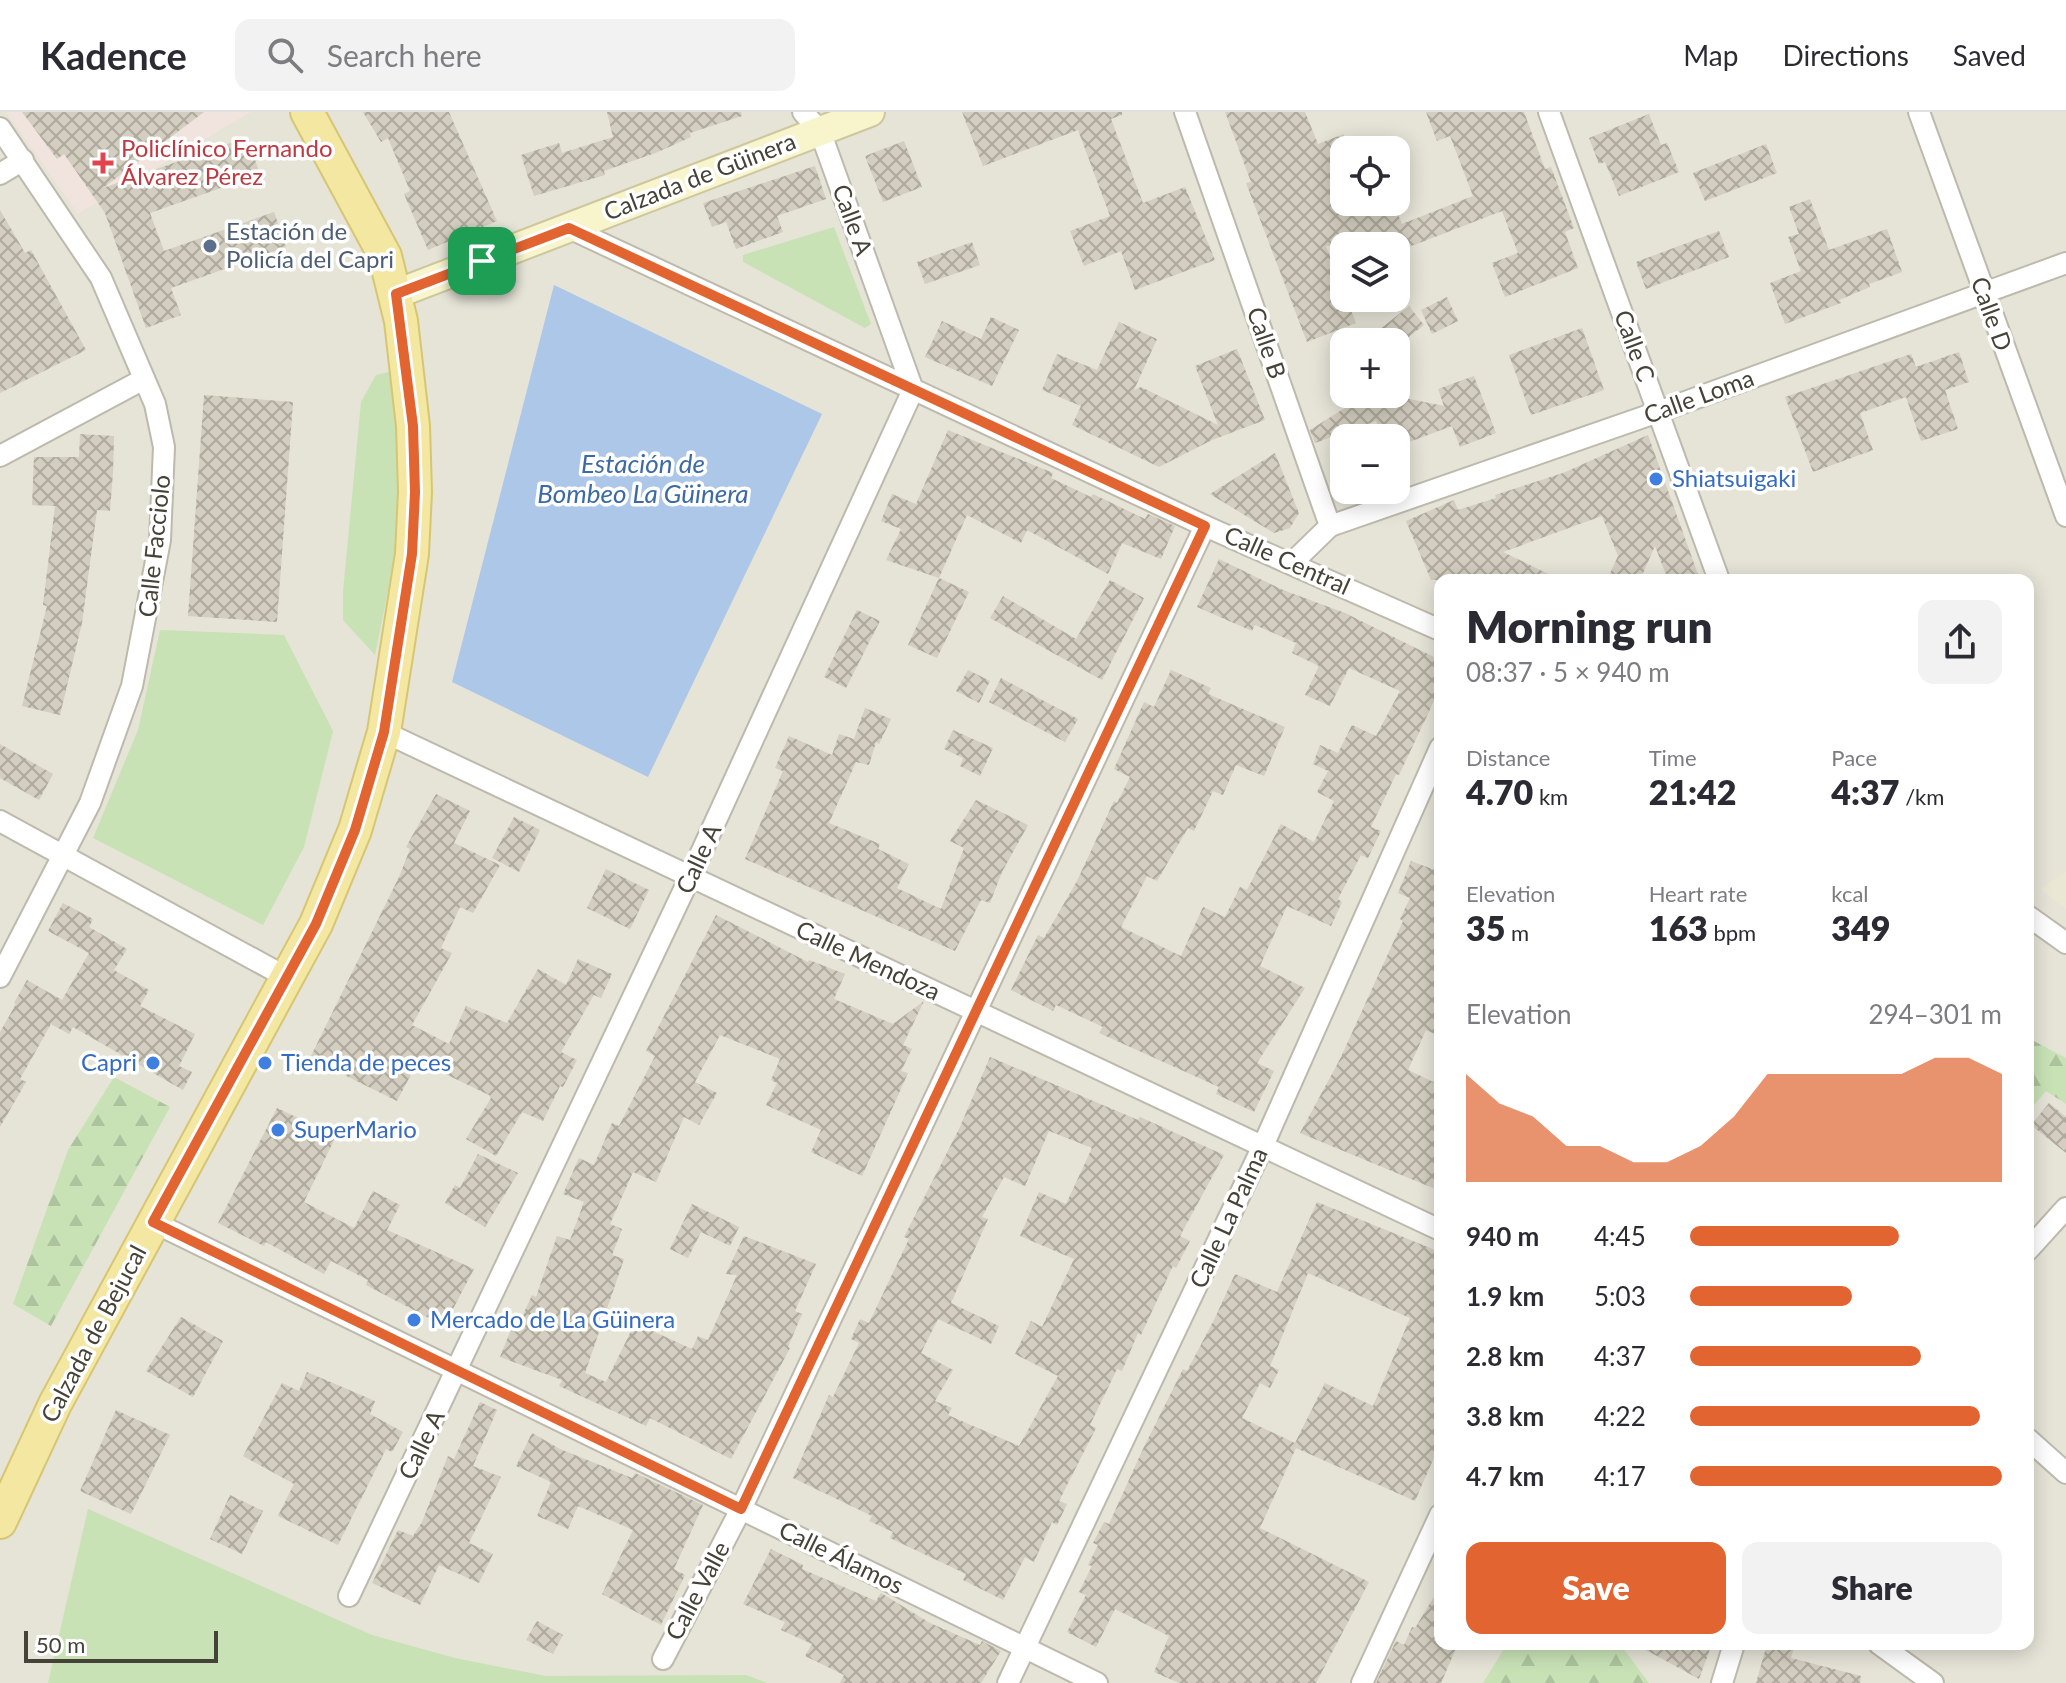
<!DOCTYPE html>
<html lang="en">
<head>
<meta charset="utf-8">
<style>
	body { margin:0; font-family:Lato,sans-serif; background:#f2f2f3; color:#2b2b33; height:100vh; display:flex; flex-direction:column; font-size:30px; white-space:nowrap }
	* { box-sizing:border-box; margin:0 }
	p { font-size:26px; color:#7c7c81 }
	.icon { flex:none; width:44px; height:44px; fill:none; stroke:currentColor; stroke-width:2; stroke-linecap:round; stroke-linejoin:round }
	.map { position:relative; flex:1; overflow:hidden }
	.sheet { position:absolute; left:1434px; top:462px; width:600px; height:1076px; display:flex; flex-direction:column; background:#fff; border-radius:16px; box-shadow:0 4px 20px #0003 }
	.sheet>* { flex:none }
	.buttons { position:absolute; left:1330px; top:24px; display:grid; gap:16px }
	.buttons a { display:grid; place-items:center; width:80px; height:80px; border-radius:16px; background:#fff; box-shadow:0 4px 20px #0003; font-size:40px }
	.scale { position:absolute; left:24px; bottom:20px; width:194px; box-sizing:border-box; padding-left:8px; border:4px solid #454238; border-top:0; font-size:22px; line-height:28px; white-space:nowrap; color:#454238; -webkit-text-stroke:6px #fff; paint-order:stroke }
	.pin { position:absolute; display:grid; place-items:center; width:68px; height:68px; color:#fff; margin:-34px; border-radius:16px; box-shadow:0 4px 12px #0006 }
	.round { display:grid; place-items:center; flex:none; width:84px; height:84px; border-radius:16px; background:#f2f2f3 }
	.head { display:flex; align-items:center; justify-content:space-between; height:136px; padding:0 32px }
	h1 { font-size:44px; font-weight:800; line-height:60px }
	.metrics { display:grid; grid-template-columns:repeat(3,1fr); gap:12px; height:136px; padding:8px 32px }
	.metrics div { display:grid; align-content:center }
	.metrics b { font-size:34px; font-weight:800 }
	.metrics small { font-size:22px; font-weight:400 }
	.metrics p { font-size:22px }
	.chart { height:224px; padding:16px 32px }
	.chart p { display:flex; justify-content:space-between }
	.chart svg { width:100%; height:144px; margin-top:8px; fill:#e16431; opacity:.7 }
	.button { display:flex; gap:16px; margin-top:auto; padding:16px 32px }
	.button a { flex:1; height:92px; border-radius:16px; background:#e16431; color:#fff; font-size:32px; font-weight:800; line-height:92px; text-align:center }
	.button a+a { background:#f2f2f3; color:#2b2b33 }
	ul { padding:0 32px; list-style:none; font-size:26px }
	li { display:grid; grid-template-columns:128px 96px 1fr; align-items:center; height:60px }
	li i { height:20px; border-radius:10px; background:#e16431 }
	header { display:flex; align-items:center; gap:48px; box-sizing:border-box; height:112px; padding:0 40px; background:#fff; border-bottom:2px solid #e1e1e2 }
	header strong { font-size:38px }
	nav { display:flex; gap:44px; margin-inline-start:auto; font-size:28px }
	.search { width:560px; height:72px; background:#f2f2f3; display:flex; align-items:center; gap:20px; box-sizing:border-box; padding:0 28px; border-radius:16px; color:#7c7c81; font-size:30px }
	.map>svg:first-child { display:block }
</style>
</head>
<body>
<header>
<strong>Kadence</strong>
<div class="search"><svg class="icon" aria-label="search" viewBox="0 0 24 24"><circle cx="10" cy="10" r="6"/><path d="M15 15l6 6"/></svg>Search here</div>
<nav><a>Map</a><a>Directions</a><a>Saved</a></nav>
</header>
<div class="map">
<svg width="2066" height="1571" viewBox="0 0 2066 1571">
	<defs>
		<pattern id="forest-firs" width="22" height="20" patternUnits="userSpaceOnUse" patternTransform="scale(2)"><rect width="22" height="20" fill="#c8e2b6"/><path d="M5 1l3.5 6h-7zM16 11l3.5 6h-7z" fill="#adc39d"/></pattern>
		<pattern id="building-cross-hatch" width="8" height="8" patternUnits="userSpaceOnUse" patternTransform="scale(2)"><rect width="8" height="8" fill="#d3cebf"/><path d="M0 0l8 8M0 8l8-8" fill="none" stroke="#ada99c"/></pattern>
	</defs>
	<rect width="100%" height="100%" fill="#f2f1e9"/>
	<path fill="#e6e3d7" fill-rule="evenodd" d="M 0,0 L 2066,0 L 2066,1571 L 0,1571 ZM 1344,38 L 1396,38 L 1396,90 L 1344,90 ZM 1344,134 L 1396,134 L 1396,186 L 1344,186 ZM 1344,230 L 1396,230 L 1396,282 L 1344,282 ZM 1344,326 L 1396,326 L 1396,378 L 1344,378 ZM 1440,468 L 2028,468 L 2028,1532 L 1440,1532 Z"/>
	<polygon fill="#eae7d4" points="2066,759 2066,798 2040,777"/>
	<polygon fill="#f1e3dd" points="6,0 251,0 78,102"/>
	<g fill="#c8e2b6">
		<polygon points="834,115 871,212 865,216 743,150 743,143"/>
		<path d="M 389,260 C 418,347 393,456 375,543 L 343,508 L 343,480 L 361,290 L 376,263 Z"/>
		<polygon points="160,518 284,523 333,619 304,735 263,813 93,726 138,618"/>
		<polygon points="88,1397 372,1523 455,1546 546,1564 746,1563 767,1571 48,1571"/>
	</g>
	<g fill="url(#forest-firs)">
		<polygon points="2028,926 2066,946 2066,992 2046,979 2028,1000"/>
		<polygon points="114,965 170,995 51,1214 13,1192 68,1038"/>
		<polygon points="1507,1532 1620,1532 1649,1571 1483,1571"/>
	</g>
	<polygon fill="#acc7e8" points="554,173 822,302 648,665 452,570"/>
	<g fill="url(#building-cross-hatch)" fill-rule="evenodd">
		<polygon points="22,0 204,0 103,76 247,25 260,62 150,101 164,139 274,100 286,135 171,176 181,203 146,216 105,101 64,42 57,47"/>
		<polygon points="363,0 449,0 497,109 428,138 404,82 410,79 388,26 381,30"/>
		<polygon points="607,0 741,0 742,4 690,21 691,25 658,40 604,59 605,63 534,84 521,43 559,31 562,41 613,25"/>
		<polygon points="962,0 1122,0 1122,3 1111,7 1143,91 1185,75 1215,148 1135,178 1121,139 1084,154 1070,119 1110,104 1078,18 983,54"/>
		<polygon points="1225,0 1305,0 1318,32 1344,22 1344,90 1393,90 1402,112 1473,84 1450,24 1437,29 1426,0 1524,0 1545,57 1551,55 1574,116 1565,120 1578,156 1505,185 1492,151 1518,141 1502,99 1396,140 1396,134 1326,134 1356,211 1307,230 1246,71 1251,70"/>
		<polygon points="1649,2 1661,33 1667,31 1679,60 1619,84 1605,50 1599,52 1589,26"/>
		<polygon points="904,29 922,75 883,90 865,44"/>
		<polygon points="1766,32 1777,61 1705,89 1693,61"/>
		<polygon points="815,54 826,87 777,104 783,120 736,137 726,110 712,115 703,91"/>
		<polygon points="1810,87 1829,138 1887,117 1902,160 1869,172 1870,175 1839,188 1841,191 1785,212 1770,171 1801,159 1788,125 1799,122 1789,95"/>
		<polygon points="0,98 25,141 31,138 86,238 0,281"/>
		<polygon points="1719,119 1729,145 1646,177 1636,150"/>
		<polygon points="972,130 980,153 925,172 917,150"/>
		<polygon points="1447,185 1458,209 1432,222 1421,198"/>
		<polygon points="1409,194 1424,213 1396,235 1396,230 1389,230 1379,218"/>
		<polygon points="991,205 1019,218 992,274 925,245 942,209 981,227"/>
		<polygon points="1119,210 1157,227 1134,278 1141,275 1218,313 1195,254 1237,237 1265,308 1212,328 1159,355 1072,313 1081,294 1042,278 1057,242 1097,258"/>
		<polygon points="1582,216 1604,278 1531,303 1509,243"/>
		<polygon points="1959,240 1969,270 1945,278 1958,317 1921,329 1906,285 1860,301 1873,338 1813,360 1785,285 1911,242 1916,255"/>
		<polygon points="1474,264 1496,321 1460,335 1452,314 1396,335 1396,326 1382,326 1376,309 1315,331 1310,318 1367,282 1373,282 1378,293 1400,285 1444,294 1438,277"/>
		<polygon points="204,283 293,290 277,510 188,504"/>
		<polygon points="948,318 1053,361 1051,366 1091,385 1093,382 1145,407 1148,402 1175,414 1161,447 1122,431 1108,462 1027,418 1021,431 967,403 939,466 886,448 901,417 881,409 892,382 916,392"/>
		<polygon points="80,322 114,324 113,360 110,399 97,398 82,511 60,603 22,594 47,494 43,493 55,394 32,393 34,345 79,345"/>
		<polygon points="1648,323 1700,468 1668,468 1655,434 1640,468 1607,468 1618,444 1602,404 1503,440 1561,468 1431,468 1406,409 1454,388 1458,398 1496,386 1495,383 1563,361"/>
		<polygon points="1275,341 1299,401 1290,416 1274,421 1210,382"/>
		<polygon points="1219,447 1283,478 1345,501 1440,548 1440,590 1435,587 1399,663 1396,662 1371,715 1381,719 1368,746 1361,743 1338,787 1342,790 1331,814 1287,794 1260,854 1305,876 1257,951 1274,959 1254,1000 1216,982 1219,975 1099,921 1103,915 1056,893 1053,899 1011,878 1038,823 1044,826 1077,769 1114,689 1117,691 1130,665 1114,657 1144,590 1154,595 1171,558 1211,576 1208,582 1285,615 1264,664 1236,653 1223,683 1213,679 1194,719 1188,716 1157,769 1147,764 1121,815 1181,844 1203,795 1225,805 1240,775 1247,778 1281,712 1314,730 1334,689 1317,680 1328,659 1313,652 1320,633 1338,641 1352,613 1376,624 1400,579 1349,556 1330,594 1305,583 1319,554 1292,541 1296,531 1255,513 1252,519 1197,495"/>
		<polygon points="939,466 969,480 937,546 908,533"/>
		<polygon points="1110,468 1144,486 1102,568 990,506 1003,484 1076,527"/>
		<polygon points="857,498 880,509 846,576 824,565"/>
		<polygon points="968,558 990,569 979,591 956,579"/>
		<polygon points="1001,566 1078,607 1065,630 989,590"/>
		<polygon points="865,596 891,607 879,632 876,630 869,653 856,650 829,711 880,732 878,737 909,752 897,776 941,797 964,736 950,729 976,688 1028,713 1002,760 990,791 981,788 955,839 745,747 783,659 775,656 789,624 832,643 839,622 854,627"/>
		<polygon points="953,618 993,636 980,664 960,654 963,646 944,637"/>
		<polygon points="0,632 53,662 39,688 0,666"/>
		<polygon points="436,682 470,699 454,731 500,753 473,801 460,795 441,836 452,841 412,913 449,932 466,894 507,911 538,857 566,873 578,847 612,862 601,886 594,883 561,940 577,948 563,975 560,974 543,1009 522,1000 496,1044 466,1027 491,986 489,983 418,949 397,989 310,946 399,765 410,737 406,735"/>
		<polygon points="514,705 540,718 519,760 492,746"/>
		<polygon points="1411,749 1440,760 1440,911 1435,922 1426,918 1408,958 1440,973 1440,1079 1300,1021 1340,947 1403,809 1400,807 1410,786 1398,781"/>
		<polygon points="606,757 649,778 630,817 587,796"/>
		<polygon points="63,791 93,807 89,815 127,837 114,858 149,878 140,894 195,922 179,954 192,960 183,978 73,915 69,922 51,912 20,967 26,970 0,1015 0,920 16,892 14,891 27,868 62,888 89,841 48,819"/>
		<polygon points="716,803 808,850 809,848 845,862 834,887 893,912 924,889 903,933 912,937 901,959 908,961 862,1064 811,1040 821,1018 766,993 777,971 771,968 780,947 720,923 695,970 717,981 699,1013 684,1005 656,1070 633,1060 610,1112 622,1117 612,1143 624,1147 585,1261 606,1270 635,1211 692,1237 698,1224 708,1228 737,1163 726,1162 744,1124 816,1152 795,1199 802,1202 788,1235 790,1236 731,1347 650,1306 646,1314 559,1274 562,1268 500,1245 518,1200 523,1203 532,1183 536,1185 557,1124 570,1128 584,1090 563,1082 579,1046 594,1053 612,1011 619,1014 655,944 646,939"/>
		<path d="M 990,945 L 1138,1008 L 1140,1005 L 1224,1043 L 1180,1124 L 1190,1129 L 1176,1156 L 1173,1154 L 1141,1223 L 1138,1221 L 1122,1259 L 1117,1257 L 1090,1313 L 1096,1316 L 1059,1389 L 1067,1392 L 1057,1413 L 1052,1410 L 1034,1450 L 1025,1445 L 1003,1488 L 963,1468 L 966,1462 L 890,1426 L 893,1420 L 869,1409 L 872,1404 L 793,1366 L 829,1283 L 833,1285 L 859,1231 L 851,1227 L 860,1207 L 869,1211 L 909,1127 L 904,1125 L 959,1017 ZM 1049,1019 L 1092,1036 L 1066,1092 L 1039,1080 L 1020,1124 L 1074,1147 L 1042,1215 L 1031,1209 L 1015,1242 L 1058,1264 L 1019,1334 L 948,1303 L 952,1296 L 935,1289 L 953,1258 L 921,1241 L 938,1207 L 991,1232 L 999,1214 L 951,1191 L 988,1107 L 982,1105 L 1004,1065 L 1025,1074 Z"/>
		<polygon points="2049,991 2066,1005 2066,1041 2031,1013"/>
		<polygon points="277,996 336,1024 304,1090 354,1116 373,1079 400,1093 387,1118 474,1157 444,1214 366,1173 368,1168 331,1149 324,1162 266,1130 264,1134 218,1111"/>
		<polygon points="478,1042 518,1061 485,1115 445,1091 455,1073 460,1076"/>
		<path d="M 1317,1090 L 1440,1140 L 1440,1332 L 1415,1389 L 1296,1336 L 1260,1416 L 1369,1470 L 1316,1571 L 1179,1571 L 1154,1560 L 1169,1524 L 1115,1497 L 1096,1535 L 1067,1520 L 1086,1483 L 1079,1480 L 1092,1454 L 1088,1453 L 1098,1433 L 1093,1431 L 1104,1410 L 1109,1412 L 1142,1339 L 1183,1257 L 1187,1259 L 1215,1206 L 1235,1162 L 1277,1180 ZM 1308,1161 L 1410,1206 L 1373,1294 L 1325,1271 L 1295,1331 L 1242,1306 L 1260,1271 L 1270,1276 L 1279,1258 L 1270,1254 Z"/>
		<polygon points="692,1092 739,1115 730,1134 701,1120 688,1146 670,1137"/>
		<polygon points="181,1205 223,1229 193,1285 146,1259"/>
		<polygon points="307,1260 375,1289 370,1302 403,1320 392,1340 386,1337 338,1433 278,1404 294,1372 243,1344 282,1271 299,1279"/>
		<polygon points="480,1290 497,1298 473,1354 501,1365 469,1431 493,1442 479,1471 439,1453 420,1493 372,1471 398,1418 413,1424 422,1410 448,1344 454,1347"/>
		<polygon points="116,1298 170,1323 131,1402 80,1379"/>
		<polygon points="532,1321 560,1337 632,1366 635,1361 703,1393 674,1457 685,1463 661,1513 602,1482 633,1418 578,1394 568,1417 537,1404 551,1370 516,1354"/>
		<polygon points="230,1383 263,1399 242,1442 210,1427"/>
		<polygon points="771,1437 803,1453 802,1457 876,1489 881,1481 930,1511 980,1533 982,1529 1001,1539 981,1571 840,1571 844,1563 805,1544 812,1532 781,1518 785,1510 743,1492"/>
		<polygon points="1440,1475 1440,1532 1458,1532 1441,1571 1376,1571 1396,1529 1404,1533 1412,1515 1415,1516"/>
		<polygon points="537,1509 563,1523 553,1542 526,1528"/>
		<polygon points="1635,1532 1712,1532 1699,1567"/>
		<polygon points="1767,1532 1795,1532 1791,1546 1861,1564 1860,1571 1756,1571"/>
	</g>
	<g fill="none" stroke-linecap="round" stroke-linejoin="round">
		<g stroke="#bdb9ac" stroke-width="24">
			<g id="minor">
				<polyline points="1185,0 1330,414 1293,450"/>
				<polyline points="1549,0 1719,468"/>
				<polyline points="1919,0 2066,404"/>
				<polyline points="0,16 101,166 155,292 164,335 160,428 132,574 90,691 0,865"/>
				<polyline points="0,62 23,48"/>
				<polyline points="569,116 1205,414 1440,518"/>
				<polyline points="0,344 144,267"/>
				<polyline points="1330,414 1658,300 2066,151"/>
				<polyline points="384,620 1440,1118"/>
				<polyline points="0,709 288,866"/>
				<polyline points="2028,804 2066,831"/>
				<polyline points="153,1110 1097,1571"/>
				<polyline points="2028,1138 2066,1096"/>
				<polyline points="2028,1327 2066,1361"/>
				<polyline points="349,1484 690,765 913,278 820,19 803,0"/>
				<polyline points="1879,1532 1933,1571"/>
				<polyline points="663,1547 741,1397 1205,414"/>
				<polyline points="1008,1571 1262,1036 1440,636"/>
				<polyline points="1362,1571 1440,1403"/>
				<polyline points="1722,1571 1734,1532"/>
			</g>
		</g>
		<g stroke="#cdc79d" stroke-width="32">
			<polyline id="secondary" points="396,182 870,0"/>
		</g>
		<g stroke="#d6c673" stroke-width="36">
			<polyline id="primary" points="0,1410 55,1292 316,812 355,718 384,620 412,442 415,380 413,314 401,209 385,144 307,0"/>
		</g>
		<use href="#minor" stroke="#fff" stroke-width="20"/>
		<use href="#secondary" stroke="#f8f4cc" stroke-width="28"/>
		<use href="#primary" stroke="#f3e7a1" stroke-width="32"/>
	</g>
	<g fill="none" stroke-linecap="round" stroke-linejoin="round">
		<g stroke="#fff" stroke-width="16">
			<polygon id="route" points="569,116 1205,414 741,1397 153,1110 316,812 355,718 384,620 412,442 415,380 413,314 396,182"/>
		</g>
		<use href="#route" stroke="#e16431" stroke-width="10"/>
	</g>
	<path fill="#e0444e" stroke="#fff" stroke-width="3" d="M99 39h8v8h8v8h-8v8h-8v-8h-8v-8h8z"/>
	<circle fill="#5c6f8a" stroke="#fff" stroke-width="3" cx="210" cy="134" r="8"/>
	<g fill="#3f7fe0" stroke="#fff" stroke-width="3">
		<circle cx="1656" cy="367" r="8"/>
		<circle cx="153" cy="951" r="8"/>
		<circle cx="265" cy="951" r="8"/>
		<circle cx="278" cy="1018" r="8"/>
		<circle cx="414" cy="1208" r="8"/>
	</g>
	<g text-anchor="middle" stroke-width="7" stroke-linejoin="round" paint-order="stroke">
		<g font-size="24" fill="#be3a42" stroke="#fff" text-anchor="start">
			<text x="121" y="45">Policlínico Fernando<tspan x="121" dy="28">Álvarez Pérez</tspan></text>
		</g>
		<g font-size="24" fill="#454238" stroke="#fff">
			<text transform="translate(700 65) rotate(-21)" y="8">Calzada de Güinera</text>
			<text transform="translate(852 108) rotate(70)" y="8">Calle A</text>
			<text transform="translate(1991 202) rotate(70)" y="8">Calle D</text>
			<text transform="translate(1266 231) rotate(71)" y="8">Calle B</text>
			<text transform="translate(1634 234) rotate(70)" y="8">Calle C</text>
			<text transform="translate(1699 285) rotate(-20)" y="8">Calle Loma</text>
			<text transform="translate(155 434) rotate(-84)" y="8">Calle Facciolo</text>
			<text transform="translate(1287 449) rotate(24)" y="8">Calle Central</text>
			<text transform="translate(699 747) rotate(-65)" y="8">Calle A</text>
			<text transform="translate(868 849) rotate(25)" y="8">Calle Mendoza</text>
			<text transform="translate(1229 1106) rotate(-65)" y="8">Calle La Palma</text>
			<text transform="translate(94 1222) rotate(-62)" y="8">Calzada de Bejucal</text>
			<text transform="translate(422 1333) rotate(-64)" y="8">Calle A</text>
			<text transform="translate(841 1446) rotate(26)" y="8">Calle Álamos</text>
			<text transform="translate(698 1479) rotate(-62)" y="8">Calle Valle</text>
		</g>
		<g font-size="24" fill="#4e5e75" stroke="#fff" text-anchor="start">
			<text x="226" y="128">Estación de<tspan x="226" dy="28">Policía del Capri</tspan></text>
		</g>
		<g font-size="24" fill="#366cbe" stroke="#fff" text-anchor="start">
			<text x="1672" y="375">Shiatsuigaki</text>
			<text x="137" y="959" text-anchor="end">Capri</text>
			<text x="281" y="959">Tienda de peces</text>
			<text x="294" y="1026">SuperMario</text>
			<text x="430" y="1216">Mercado de La Güinera</text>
		</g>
		<g font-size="26" font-style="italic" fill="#3d6aa5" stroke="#fff">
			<text x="643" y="361">Estación de<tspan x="643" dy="30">Bombeo La Güinera</tspan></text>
		</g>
	</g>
</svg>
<div class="buttons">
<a><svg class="icon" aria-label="locate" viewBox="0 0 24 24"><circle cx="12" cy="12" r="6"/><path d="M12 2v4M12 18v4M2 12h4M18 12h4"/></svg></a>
<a><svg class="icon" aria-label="layers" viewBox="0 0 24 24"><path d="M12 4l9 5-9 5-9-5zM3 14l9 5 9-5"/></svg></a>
<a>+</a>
<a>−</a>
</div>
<div class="scale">50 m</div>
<div class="pin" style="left:482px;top:149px;background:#1e9e55"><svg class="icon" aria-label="arrive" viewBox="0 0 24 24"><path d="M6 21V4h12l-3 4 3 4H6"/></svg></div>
<section class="sheet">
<div class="head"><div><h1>Morning run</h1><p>08:37 · 5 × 940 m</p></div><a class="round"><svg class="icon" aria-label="share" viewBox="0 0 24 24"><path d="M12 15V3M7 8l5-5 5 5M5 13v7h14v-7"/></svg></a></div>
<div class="metrics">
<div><p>Distance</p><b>4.70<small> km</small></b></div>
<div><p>Time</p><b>21:42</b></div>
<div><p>Pace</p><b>4:37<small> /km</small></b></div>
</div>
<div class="metrics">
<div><p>Elevation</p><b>35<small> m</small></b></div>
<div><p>Heart rate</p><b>163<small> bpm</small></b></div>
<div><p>kcal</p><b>349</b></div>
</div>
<div class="chart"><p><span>Elevation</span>294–301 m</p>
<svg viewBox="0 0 160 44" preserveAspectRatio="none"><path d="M0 44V11L10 20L20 24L30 33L40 33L50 38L60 38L70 33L80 24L90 11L100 11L110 11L120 11L130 11L140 6L150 6L160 11V44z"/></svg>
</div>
<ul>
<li><b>940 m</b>4:45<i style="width:67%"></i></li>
<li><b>1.9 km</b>5:03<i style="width:52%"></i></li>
<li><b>2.8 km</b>4:37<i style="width:74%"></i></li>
<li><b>3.8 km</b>4:22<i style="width:93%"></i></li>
<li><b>4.7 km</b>4:17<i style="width:100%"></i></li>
</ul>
<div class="button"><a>Save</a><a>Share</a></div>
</section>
</div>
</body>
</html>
